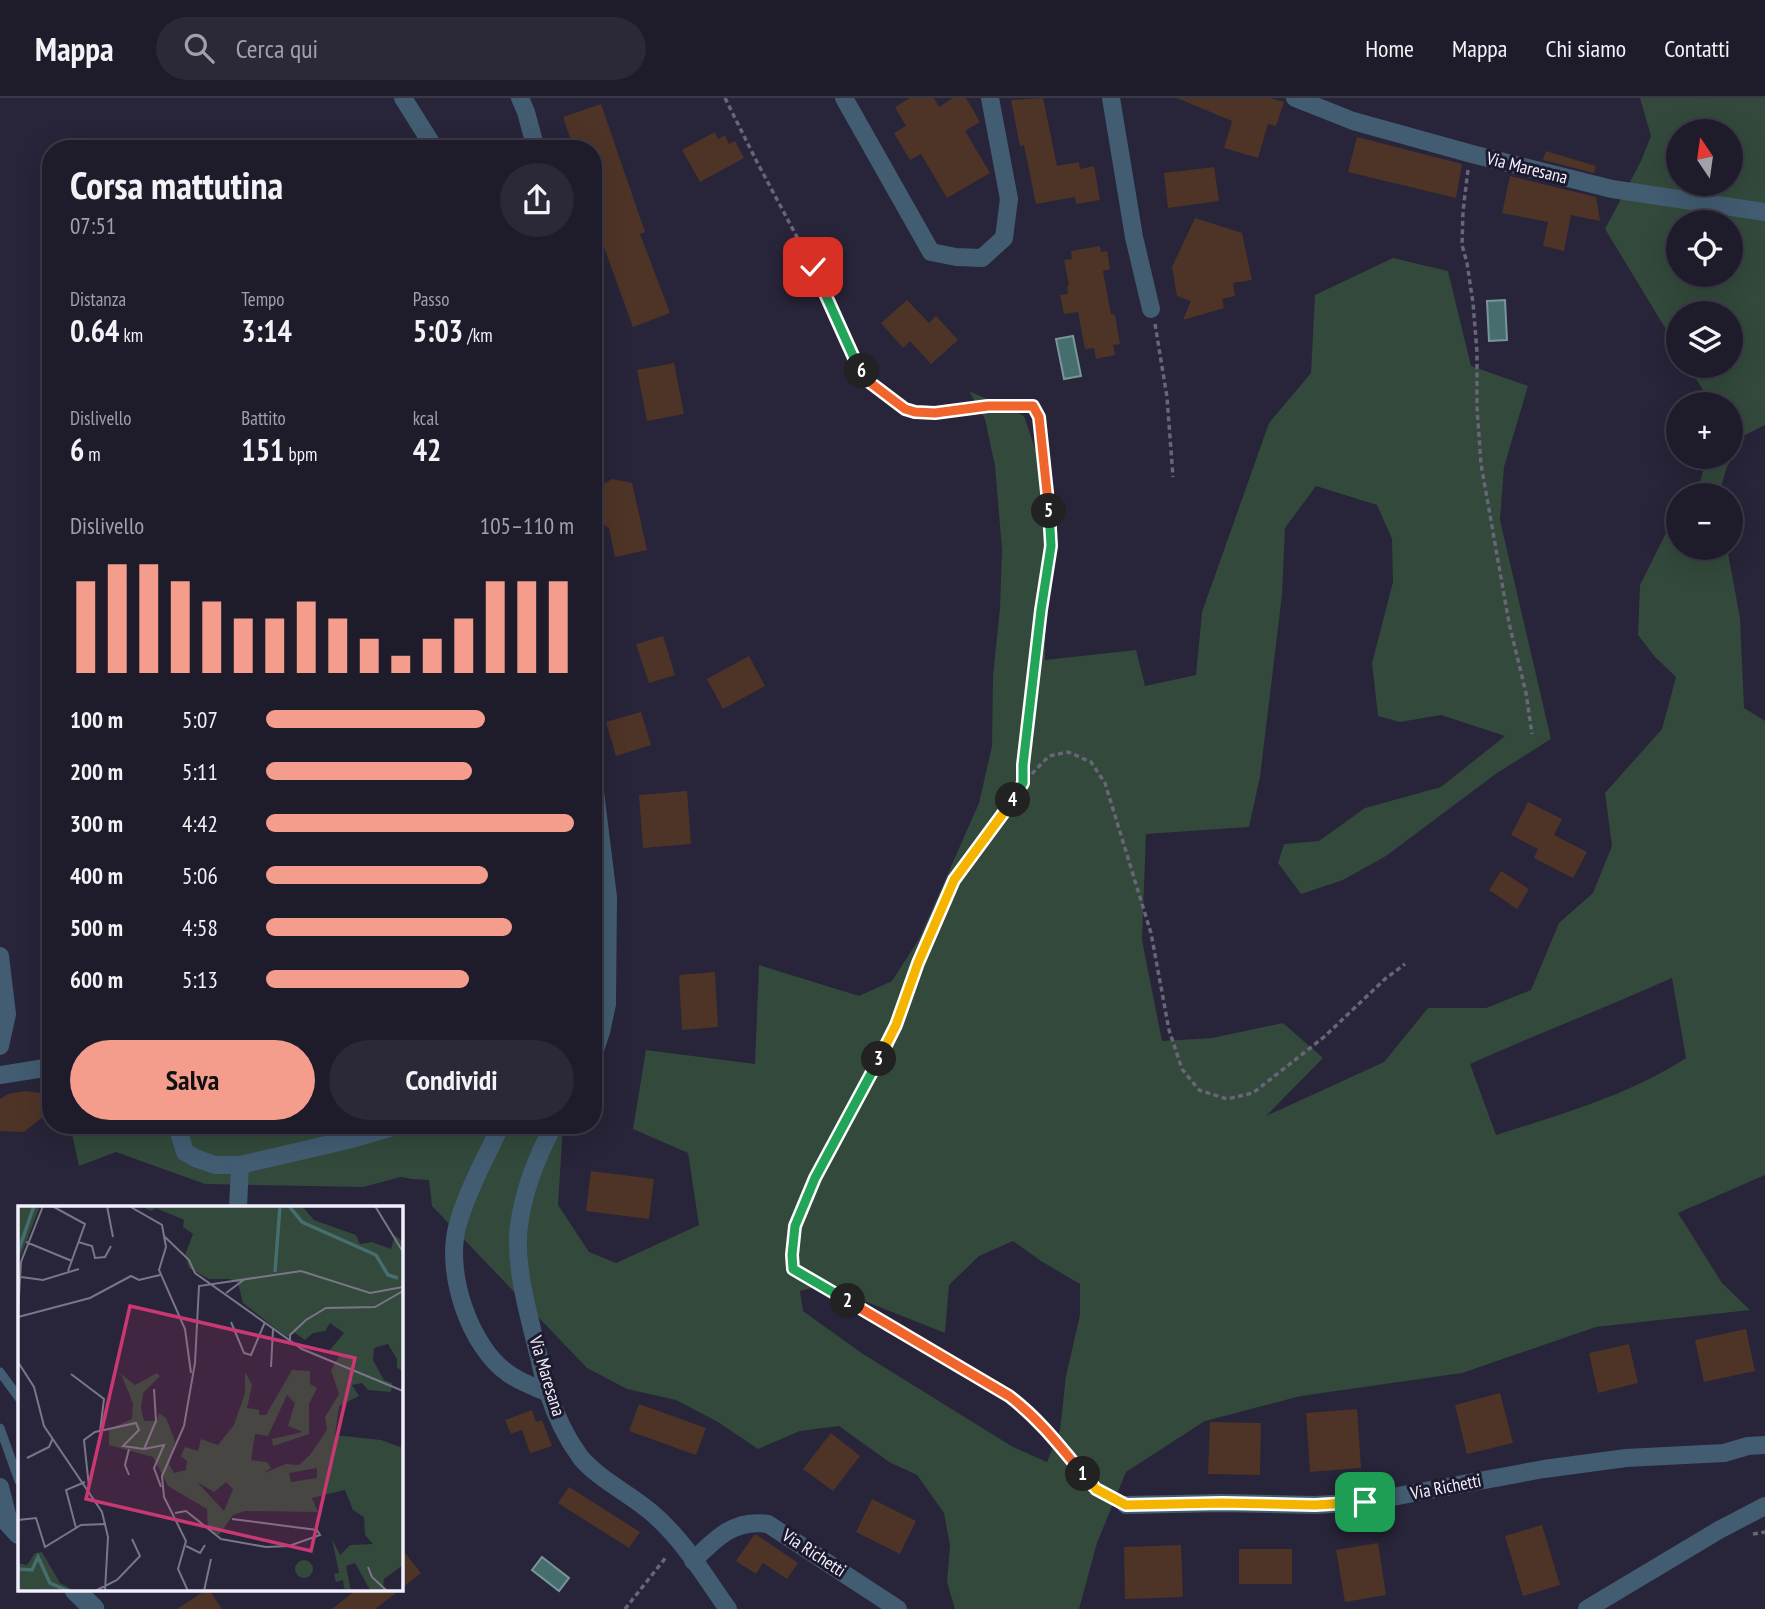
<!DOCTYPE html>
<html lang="it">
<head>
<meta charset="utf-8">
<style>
	body { margin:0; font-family:"PT Sans Narrow",sans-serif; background:#2b2837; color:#f1f3f6; height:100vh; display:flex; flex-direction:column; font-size:26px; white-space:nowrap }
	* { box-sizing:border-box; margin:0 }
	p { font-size:23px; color:#a1a1a9 }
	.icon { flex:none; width:38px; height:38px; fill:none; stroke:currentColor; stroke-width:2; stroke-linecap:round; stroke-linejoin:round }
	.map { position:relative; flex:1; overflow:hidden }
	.side { position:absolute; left:42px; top:42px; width:560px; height:994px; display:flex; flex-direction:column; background:#1e1b2b; border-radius:28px; box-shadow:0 7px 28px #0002,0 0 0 2px #3c3947 }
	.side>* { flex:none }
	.needle { width:46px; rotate:347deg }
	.tools { position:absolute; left:1666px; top:21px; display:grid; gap:14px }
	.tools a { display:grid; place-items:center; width:77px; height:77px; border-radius:50%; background:#1e1b2b; box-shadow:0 7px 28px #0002,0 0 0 2px #3c3947; font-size:35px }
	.pin { position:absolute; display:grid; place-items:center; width:60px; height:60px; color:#fff; margin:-30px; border-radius:14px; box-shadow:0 4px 10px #0006 }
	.km { position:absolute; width:35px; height:35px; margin:-18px; border-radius:50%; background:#222; color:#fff; font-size:19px; line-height:35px; text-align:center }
	.round { display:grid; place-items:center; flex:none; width:74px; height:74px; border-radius:37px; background:#2b2837 }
	.overview { display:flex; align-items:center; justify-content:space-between; height:119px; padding:0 28px }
	h1 { font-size:38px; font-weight:700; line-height:52px }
	.stats { display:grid; grid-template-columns:repeat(3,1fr); gap:10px; height:119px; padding:7px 28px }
	.stats div { display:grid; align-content:center }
	.stats b { font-size:30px; font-weight:700 }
	.stats small { font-size:19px; font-weight:400 }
	.stats p { font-size:19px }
	.chart { height:196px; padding:14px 28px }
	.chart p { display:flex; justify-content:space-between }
	.chart svg { width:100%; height:126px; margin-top:7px; stroke:#f49d8c; stroke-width:6 }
	.button { display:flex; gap:14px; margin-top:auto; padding:14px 28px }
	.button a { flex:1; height:80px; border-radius:42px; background:#f49d8c; color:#111; font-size:28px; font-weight:700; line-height:80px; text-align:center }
	.button a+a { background:#2b2837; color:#f1f3f6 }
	ul { padding:0 28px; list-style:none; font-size:23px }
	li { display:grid; grid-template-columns:112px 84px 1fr; align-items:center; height:52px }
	li i { height:18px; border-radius:9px; background:#f49d8c }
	header { display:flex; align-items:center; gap:42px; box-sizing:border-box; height:98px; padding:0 35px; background:#1e1b2b; border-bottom:2px solid #3c3947 }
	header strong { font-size:33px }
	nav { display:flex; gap:38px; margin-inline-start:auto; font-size:24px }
	.search { width:490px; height:63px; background:#2b2837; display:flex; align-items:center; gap:18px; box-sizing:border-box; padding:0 24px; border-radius:38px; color:#a1a1a9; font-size:26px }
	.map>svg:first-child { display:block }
</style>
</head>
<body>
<header>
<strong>Mappa</strong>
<div class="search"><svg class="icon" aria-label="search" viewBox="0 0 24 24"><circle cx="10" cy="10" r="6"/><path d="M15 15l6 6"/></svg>Cerca qui</div>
<nav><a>Home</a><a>Mappa</a><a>Chi siamo</a><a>Contatti</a></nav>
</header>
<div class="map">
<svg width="1765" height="1511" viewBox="0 0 1765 1511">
	<rect width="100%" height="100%" fill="#282439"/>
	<g fill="#32493b" fill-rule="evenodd">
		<path d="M 1640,0 L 1765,0 L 1765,327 L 1743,338 L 1727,369 L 1722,385 L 1720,397 L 1694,397 L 1698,391 L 1707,359 L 1731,359 L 1731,306 L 1704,306 L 1703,292 L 1688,268 L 1731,268 L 1731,215 L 1678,215 L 1678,251 L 1605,131 L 1641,63 L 1651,38 ZM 1678,33 L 1731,33 L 1731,86 L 1678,86 ZM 1678,124 L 1731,124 L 1731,177 L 1678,177 Z"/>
		<path d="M 1393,160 L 1448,173 L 1471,268 L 1528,288 L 1504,369 L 1500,422 L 1551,641 L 1497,675 L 1386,758 L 1343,782 L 1301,796 L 1278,765 L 1284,746 L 1319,743 L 1365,710 L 1441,689 L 1505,638 L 1441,617 L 1400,624 L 1378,618 L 1372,565 L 1393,484 L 1392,441 L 1377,407 L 1316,388 L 1285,430 L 1282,497 L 1260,679 L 1249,729 L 1146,736 L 1142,842 L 1162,943 L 1212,940 L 1283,925 L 1323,960 L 1266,1018 L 1384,964 L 1428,910 L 1486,910 L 1531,892 L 1559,825 L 1593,795 L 1612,748 L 1605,695 L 1662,631 L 1676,579 L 1655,559 L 1638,537 L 1640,487 L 1666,435 L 1678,417 L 1678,450 L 1727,450 L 1740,520 L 1744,610 L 1765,623 L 1765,1077 L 1678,1115 L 1722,1185 L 1750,1212 L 1596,1229 L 1462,1275 L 1301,1298 L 1205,1323 L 1126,1374 L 1097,1445 L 1079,1511 L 955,1511 L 947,1484 L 950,1447 L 944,1415 L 917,1377 L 889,1364 L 839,1328 L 800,1333 L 758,1351 L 718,1324 L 676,1302 L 627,1291 L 587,1270 L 432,1108 L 429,1082 L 412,1081 L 401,1079 L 363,1089 L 205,1086 L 116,1054 L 79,1068 L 70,1027 L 563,1027 L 558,1107 L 589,1154 L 616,1165 L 699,1127 L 688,1055 L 633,1031 L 646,952 L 755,966 L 759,867 L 859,898 L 892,883 L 919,841 L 979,705 L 992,648 L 993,578 L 1000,510 L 1002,452 L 995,368 L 985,321 L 969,293 L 1024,318 L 1043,374 L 1046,455 L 1045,562 L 1136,552 L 1145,588 L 1196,577 L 1202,514 L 1269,325 L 1311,275 L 1315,197 ZM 1672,880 L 1686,960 C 1629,997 1562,1016 1496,1037 L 1470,966 C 1537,936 1605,910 1672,880 ZM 1013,1143 L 1041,1163 L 1080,1186 L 1080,1217 L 1066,1278 L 1060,1332 L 1047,1364 L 1013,1349 L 863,1256 L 803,1213 L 800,1193 L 824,1187 L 945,1235 L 949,1187 L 979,1158 Z"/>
	</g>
	<g fill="#476e6e" stroke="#7a9599" stroke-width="2">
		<polygon points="1505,202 1507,242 1489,243 1487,203"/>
		<polygon points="1073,238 1081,278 1064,281 1056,241"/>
		<polygon points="542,1459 569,1480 559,1493 532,1472"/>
	</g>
	<g fill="#4e3426">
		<polygon points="910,0 934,0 939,9 953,0 966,0 980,24 965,33 990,75 947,100 921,56 910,62 894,35 906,28 895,9"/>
		<polygon points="1043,0 1057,68 1079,64 1080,71 1094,68 1100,102 1076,106 1075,99 1036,106 1024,47 1020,48 1011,2"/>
		<polygon points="1177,0 1270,0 1284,4 1276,28 1268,26 1258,60 1224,50 1232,23"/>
		<polygon points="601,6 645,134 640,136 670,215 633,229 593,119 593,51 574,51 563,19"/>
		<polygon points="715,34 718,41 725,37 729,46 735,43 744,60 700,84 682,52"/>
		<polygon points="1357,39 1462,66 1456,100 1348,74"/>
		<polygon points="1546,53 1596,68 1594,75 1543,62"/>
		<polygon points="1214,69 1219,103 1168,110 1164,75"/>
		<polygon points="1510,78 1596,99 1600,123 1571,117 1564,153 1543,148 1548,124 1502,115"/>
		<polygon points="1195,120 1242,135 1252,182 1233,185 1235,198 1222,201 1224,210 1183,222 1191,203 1177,198 1172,169"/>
		<polygon points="1100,148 1101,154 1107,153 1110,171 1103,173 1111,216 1115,217 1120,246 1113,247 1115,257 1096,261 1094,250 1085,251 1078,214 1064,216 1060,197 1068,196 1067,188 1069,188 1064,162 1072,161 1071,153"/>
		<polygon points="907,202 929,225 936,218 958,242 931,266 910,243 903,250 881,225"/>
		<polygon points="674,265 684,316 647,323 637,272"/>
		<polygon points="612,381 632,385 647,452 615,459 609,430 594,420 593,392"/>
		<polygon points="663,538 675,577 649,585 636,546"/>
		<polygon points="749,558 765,588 723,611 707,581"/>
		<polygon points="641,614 651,647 616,658 606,624"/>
		<polygon points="687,693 691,746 643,750 639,697"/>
		<polygon points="1528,704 1562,721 1554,737 1587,754 1573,780 1534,760 1538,751 1511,737"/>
		<polygon points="1501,773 1529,791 1517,811 1489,792"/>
		<polygon points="715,874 718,929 682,932 679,877"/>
		<polygon points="25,993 47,996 45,1017 24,1034 0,1033 0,1001 8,996"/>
		<polygon points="591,1073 654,1081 649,1121 586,1113"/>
		<polygon points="1746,1231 1755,1273 1704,1284 1695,1242"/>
		<polygon points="1629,1246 1638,1285 1598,1295 1589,1255"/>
		<polygon points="1500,1295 1513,1345 1467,1356 1455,1307"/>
		<polygon points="639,1306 706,1330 696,1357 629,1333"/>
		<polygon points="1357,1311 1361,1370 1310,1374 1306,1315"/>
		<polygon points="532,1312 536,1324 542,1322 552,1348 530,1355 522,1332 511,1336 505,1322"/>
		<polygon points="1210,1324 1261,1325 1260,1377 1208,1376"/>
		<polygon points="831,1335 860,1358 833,1393 803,1371"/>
		<polygon points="569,1389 640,1434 629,1450 558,1405"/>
		<polygon points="872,1401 916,1423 900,1456 856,1434"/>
		<polygon points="1542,1427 1560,1487 1523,1498 1505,1438"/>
		<polygon points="754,1437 757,1437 798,1465 787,1481 763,1465 756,1476 736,1463"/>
		<polygon points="1378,1445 1386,1497 1345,1504 1336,1452"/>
		<polygon points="1181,1447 1183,1499 1125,1501 1124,1449"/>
		<polygon points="401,1450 421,1475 401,1491"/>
		<rect x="1239" y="1451" width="53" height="35"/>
		<polygon points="206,1492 209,1492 222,1511 177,1511"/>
		<polygon points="356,1492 400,1492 375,1511 332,1511"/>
	</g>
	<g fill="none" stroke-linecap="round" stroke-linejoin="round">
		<g stroke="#686578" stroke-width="3.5" stroke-dasharray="5 3.5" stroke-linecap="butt">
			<polyline points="725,0 757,64 813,169 840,226 855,262 868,283 905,311 915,314 935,315 988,308 1033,308 1039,319 1048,391 1051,448 1023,667 1023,683"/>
			<polyline points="1468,72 1463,113 1462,147 1467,165 1473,205 1477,254 1477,309 1481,366 1509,525 1526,595 1532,636"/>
			<polyline points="1155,226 1167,299 1173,379"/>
			<polyline points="1111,1399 1096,1391 1048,1333 1029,1313 1009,1298 793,1171 792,1157 795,1128 815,1080 849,1019 896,927 918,865 954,782 973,755 1009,710 1023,685 1049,658 1068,654 1091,664 1105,685 1151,835 1169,932 1182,971 1199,992 1227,1001 1253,995 1324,939 1385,881 1405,866"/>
			<polyline points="1753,1436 1765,1434"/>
			<polyline points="625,1511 667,1458"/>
		</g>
		<g stroke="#425c71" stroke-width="9">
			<polyline points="0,1274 19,1300"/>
			<polyline points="0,1330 19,1383"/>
		</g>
		<g stroke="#425c71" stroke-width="18">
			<polyline points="403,0 435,51"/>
			<polyline points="520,0 526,14 536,51"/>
			<polyline points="844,0 931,154 956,159 982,160 1004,140 1009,101 990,0"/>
			<polyline points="1111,0 1134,139 1151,211"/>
			<polyline points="1295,0 1353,23 1472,56 1612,91 1765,114"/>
			<polyline points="593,678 608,799 607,906 601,934 593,958"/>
			<polyline points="0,858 7,916 0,948"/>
			<polyline points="0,977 51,969"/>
			<polyline points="181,1027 180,1038 185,1054 195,1060 215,1067 240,1067 348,1042 399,1027"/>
			<path d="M 500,1027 C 496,1039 490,1050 484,1062 C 474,1083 464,1104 458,1126 C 444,1172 469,1249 509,1276 C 520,1284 535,1289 548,1295"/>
			<path d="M 554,1027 C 537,1058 524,1091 519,1127 C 514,1164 527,1211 536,1247 C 540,1263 543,1279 548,1294 C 555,1316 567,1341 581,1360 C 600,1382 630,1396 652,1415 C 683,1441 705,1479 728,1511"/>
			<polyline points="238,1110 240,1067"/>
			<polyline points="0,1389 9,1424"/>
			<polyline points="1126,1407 1222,1405 1315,1407 1365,1404 1544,1371 1626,1360 1724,1355 1748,1348 1765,1347"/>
			<path d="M 693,1463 C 716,1440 734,1421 768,1426 L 898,1511"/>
			<polyline points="1587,1511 1719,1432 1765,1408"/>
		</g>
		<g stroke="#425c71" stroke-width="21">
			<polyline points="0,1415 19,1436"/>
			<polyline points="75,1492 94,1511"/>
		</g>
	</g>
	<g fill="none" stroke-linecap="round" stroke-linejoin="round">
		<g stroke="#fff" stroke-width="14">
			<polyline id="split-1" points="1083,1376 1096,1391 1126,1407 1222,1405 1315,1407 1365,1404"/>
		</g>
		<g stroke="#fff" stroke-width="14">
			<path id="split-2" d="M 848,1203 L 1009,1298 C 1039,1321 1059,1347 1083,1376"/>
		</g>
		<g stroke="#fff" stroke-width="14">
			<polyline id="split-3" points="848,1203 793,1171 792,1157 795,1128 815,1080 879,961"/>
		</g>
		<g stroke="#fff" stroke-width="14">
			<polyline id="split-4" points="879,961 896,927 918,865 954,782 1013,702"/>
		</g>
		<g stroke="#fff" stroke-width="14">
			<polyline id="split-5" points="1013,702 1023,685 1023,667 1041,512 1051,448 1049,413"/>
		</g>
		<g stroke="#fff" stroke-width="14">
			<polyline id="split-6" points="862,273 868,283 905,311 915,314 935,315 988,308 1033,308 1039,319 1049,413"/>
		</g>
		<g stroke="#fff" stroke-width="14">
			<polyline id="split-7" points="813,169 855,262 862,273"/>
		</g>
		<use href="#split-1" stroke="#f5b400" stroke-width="9"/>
		<use href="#split-2" stroke="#f0652b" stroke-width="9"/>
		<use href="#split-3" stroke="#22a559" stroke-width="9"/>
		<use href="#split-4" stroke="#f5b400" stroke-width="9"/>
		<use href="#split-5" stroke="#22a559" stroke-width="9"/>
		<use href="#split-6" stroke="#f0652b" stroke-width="9"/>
		<use href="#split-7" stroke="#22a559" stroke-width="9"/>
	</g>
	<g text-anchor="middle" stroke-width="6" stroke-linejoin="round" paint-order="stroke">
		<g font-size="18" fill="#f2f0fe" stroke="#1e1a2e">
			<text transform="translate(1527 70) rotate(14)" y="6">Via Maresana</text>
			<text transform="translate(547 1278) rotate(73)" y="6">Via Maresana</text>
			<text transform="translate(1446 1389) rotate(-11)" y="6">Via Richetti</text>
			<text transform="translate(814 1455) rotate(33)" y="6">Via Richetti</text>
		</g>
	</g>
	<g transform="translate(18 1108)">
		<rect width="385" height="385" fill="#282439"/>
		<path d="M 2,0 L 22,0 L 0,57 L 0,6 ZM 123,0 L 284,0 L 296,14 L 338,29 L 342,38 L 354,36 L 373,43 L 377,29 L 385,36 L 385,165 L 379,162 L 379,153 L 370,138 L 356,142 L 355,154 L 366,174 L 374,177 L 373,186 L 350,184 L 344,177 L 334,179 L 341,190 L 321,200 L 317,229 L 363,234 L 385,242 L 385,359 L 366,373 L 365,381 L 373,385 L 352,384 L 337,357 L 328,360 L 333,385 L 326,382 L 325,374 L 318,376 L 316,368 L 321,367 L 314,333 L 322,349 L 332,339 L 355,338 L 347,329 L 346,311 L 335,304 L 327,284 L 294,292 L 300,306 L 227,305 L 215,309 L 201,329 L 190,324 L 189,303 L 150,280 L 135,251 L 91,239 L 91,223 L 114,213 L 115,197 L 103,168 L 117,179 L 139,167 L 142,170 L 125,187 L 123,202 L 126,215 L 139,215 L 141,207 L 148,212 L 157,235 L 151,258 L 156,267 L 168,264 L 169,255 L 163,250 L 167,241 L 180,245 L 183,233 L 200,239 L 216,219 L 227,187 L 227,166 L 234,179 L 229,202 L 241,204 L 241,209 L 248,209 L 274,164 L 292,165 L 292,178 L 299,182 L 291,198 L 291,228 L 255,240 L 254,233 L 285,226 L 270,220 L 277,197 L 269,189 L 250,230 L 237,228 L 233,254 L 249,256 L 253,262 L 246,267 L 268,258 L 281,259 L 292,249 L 309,224 L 307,211 L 321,188 L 313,164 L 322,149 L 311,145 L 326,127 L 312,117 L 307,125 L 295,127 L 287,134 L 277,127 L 270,131 L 262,126 L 225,97 L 220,77 L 212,73 L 191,73 L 171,62 L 167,49 L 175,28 L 165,21 L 166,14 L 138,2 L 133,5 ZM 299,262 L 299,272 L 273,276 L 271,267 ZM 179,276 L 196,286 L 208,276 L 215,283 L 206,305 ZM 24,346 L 42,377 L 57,385 L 0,383 L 0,357 L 9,359 L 17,347 ZM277 363a9 9 0 1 1 18 0a9 9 0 1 1-18 0Z" fill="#32493b" fill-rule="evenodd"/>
		<path fill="none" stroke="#476e6e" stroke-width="3.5" d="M 271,0 L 284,16 L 358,49 L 370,69 L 380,72M 0,46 L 16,0M 257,66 L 262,0M 0,363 L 14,364 L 20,351 L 32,377 L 50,385"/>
		<path fill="none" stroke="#797688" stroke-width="2" d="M 34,0 L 67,18 L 50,65M 89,0 L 95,31M 111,0 L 144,19 L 148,41 L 141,64 L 167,123 L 173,167M 357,0 L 385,46M 147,31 L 171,54 L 177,67 L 284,143 L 385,185M 8,36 L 54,55M 60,36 L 74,40 L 77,52 L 87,51 L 93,40M 3,71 L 25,74 L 61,63M 208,87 L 227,73M 0,108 L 3,56 L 25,0M 0,111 L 72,92 L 113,70 L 121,74 L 142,69M 213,116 L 226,147 L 233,149 L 247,116M 272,135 L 272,129 L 288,114 L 308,102 L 357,101 L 385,85M 0,156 L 16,181 L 26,220 L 84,306 L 90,331 L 87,385M 253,161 L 255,123M 53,168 L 86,193 L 82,225M 126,243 L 138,215 L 136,183M 9,252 L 31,241 L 35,232M 111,269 L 107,259 L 111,243M 71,281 L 66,234 L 77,226 L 118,217 L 121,224 L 105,240 L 126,243 L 146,239 L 136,262 L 143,281M 157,307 L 168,305 L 203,333 L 248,341 L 271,340 L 302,329 L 299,324 L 214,313M 0,314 L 18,312 L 27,341 L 63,319 L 88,318M 58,322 L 48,284 L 67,276M 168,340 L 182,347 L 187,339M 350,361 L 354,371 L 369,385M 77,385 L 99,374 L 122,350 L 114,333M 170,385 L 160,363 L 168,335 L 146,291 L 144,270 L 166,220 L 177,157 L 181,80 L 283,65 L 352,87 L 385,81M 186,385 L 193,353"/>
		<path fill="#c93873" fill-opacity="0.15" stroke="#c93873" stroke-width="3.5" d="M 112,100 L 337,152 L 293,345 L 68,293 Z"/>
		<rect width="385" height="385" fill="none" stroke="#f2f0fe" stroke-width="3.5"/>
	</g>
</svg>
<div class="tools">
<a><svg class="needle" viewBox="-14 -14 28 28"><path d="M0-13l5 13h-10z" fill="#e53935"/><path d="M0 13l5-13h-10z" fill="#a1a1a9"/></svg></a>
<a><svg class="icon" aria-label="locate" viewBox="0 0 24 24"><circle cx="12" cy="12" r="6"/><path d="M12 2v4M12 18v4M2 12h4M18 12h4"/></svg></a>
<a><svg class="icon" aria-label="layers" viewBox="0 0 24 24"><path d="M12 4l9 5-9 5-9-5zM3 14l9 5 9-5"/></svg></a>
<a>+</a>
<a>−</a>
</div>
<div class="pin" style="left:1365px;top:1404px;background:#1e9e55"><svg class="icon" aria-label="arrive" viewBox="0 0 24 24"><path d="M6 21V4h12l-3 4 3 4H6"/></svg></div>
<div class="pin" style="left:813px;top:169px;background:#d93025"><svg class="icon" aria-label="check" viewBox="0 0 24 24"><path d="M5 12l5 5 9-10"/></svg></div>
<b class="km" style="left:1083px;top:1376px">1</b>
<b class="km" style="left:848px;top:1203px">2</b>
<b class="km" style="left:879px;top:961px">3</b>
<b class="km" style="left:1013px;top:702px">4</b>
<b class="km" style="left:1049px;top:413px">5</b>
<b class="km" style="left:862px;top:273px">6</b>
<section class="side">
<div class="overview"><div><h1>Corsa mattutina</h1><p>07:51</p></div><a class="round"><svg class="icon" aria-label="share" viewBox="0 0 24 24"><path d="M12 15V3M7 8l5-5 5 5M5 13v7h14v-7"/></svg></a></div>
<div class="stats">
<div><p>Distanza</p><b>0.64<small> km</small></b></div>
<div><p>Tempo</p><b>3:14</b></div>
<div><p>Passo</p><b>5:03<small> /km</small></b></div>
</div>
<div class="stats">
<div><p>Dislivello</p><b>6<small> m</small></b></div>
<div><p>Battito</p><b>151<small> bpm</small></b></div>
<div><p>kcal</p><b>42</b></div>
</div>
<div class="chart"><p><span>Dislivello</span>105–110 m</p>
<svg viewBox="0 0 160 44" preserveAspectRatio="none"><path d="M5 44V12M15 44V6M25 44V6M35 44V12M45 44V19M55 44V25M65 44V25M75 44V19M85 44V25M95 44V32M105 44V38M115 44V32M125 44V25M135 44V12M145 44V12M155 44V12"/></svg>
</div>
<ul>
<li><b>100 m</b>5:07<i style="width:71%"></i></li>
<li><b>200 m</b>5:11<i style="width:67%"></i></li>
<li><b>300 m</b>4:42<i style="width:100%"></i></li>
<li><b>400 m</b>5:06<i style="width:72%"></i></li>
<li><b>500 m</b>4:58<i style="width:80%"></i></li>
<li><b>600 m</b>5:13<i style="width:66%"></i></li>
</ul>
<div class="button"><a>Salva</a><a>Condividi</a></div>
</section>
</div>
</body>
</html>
